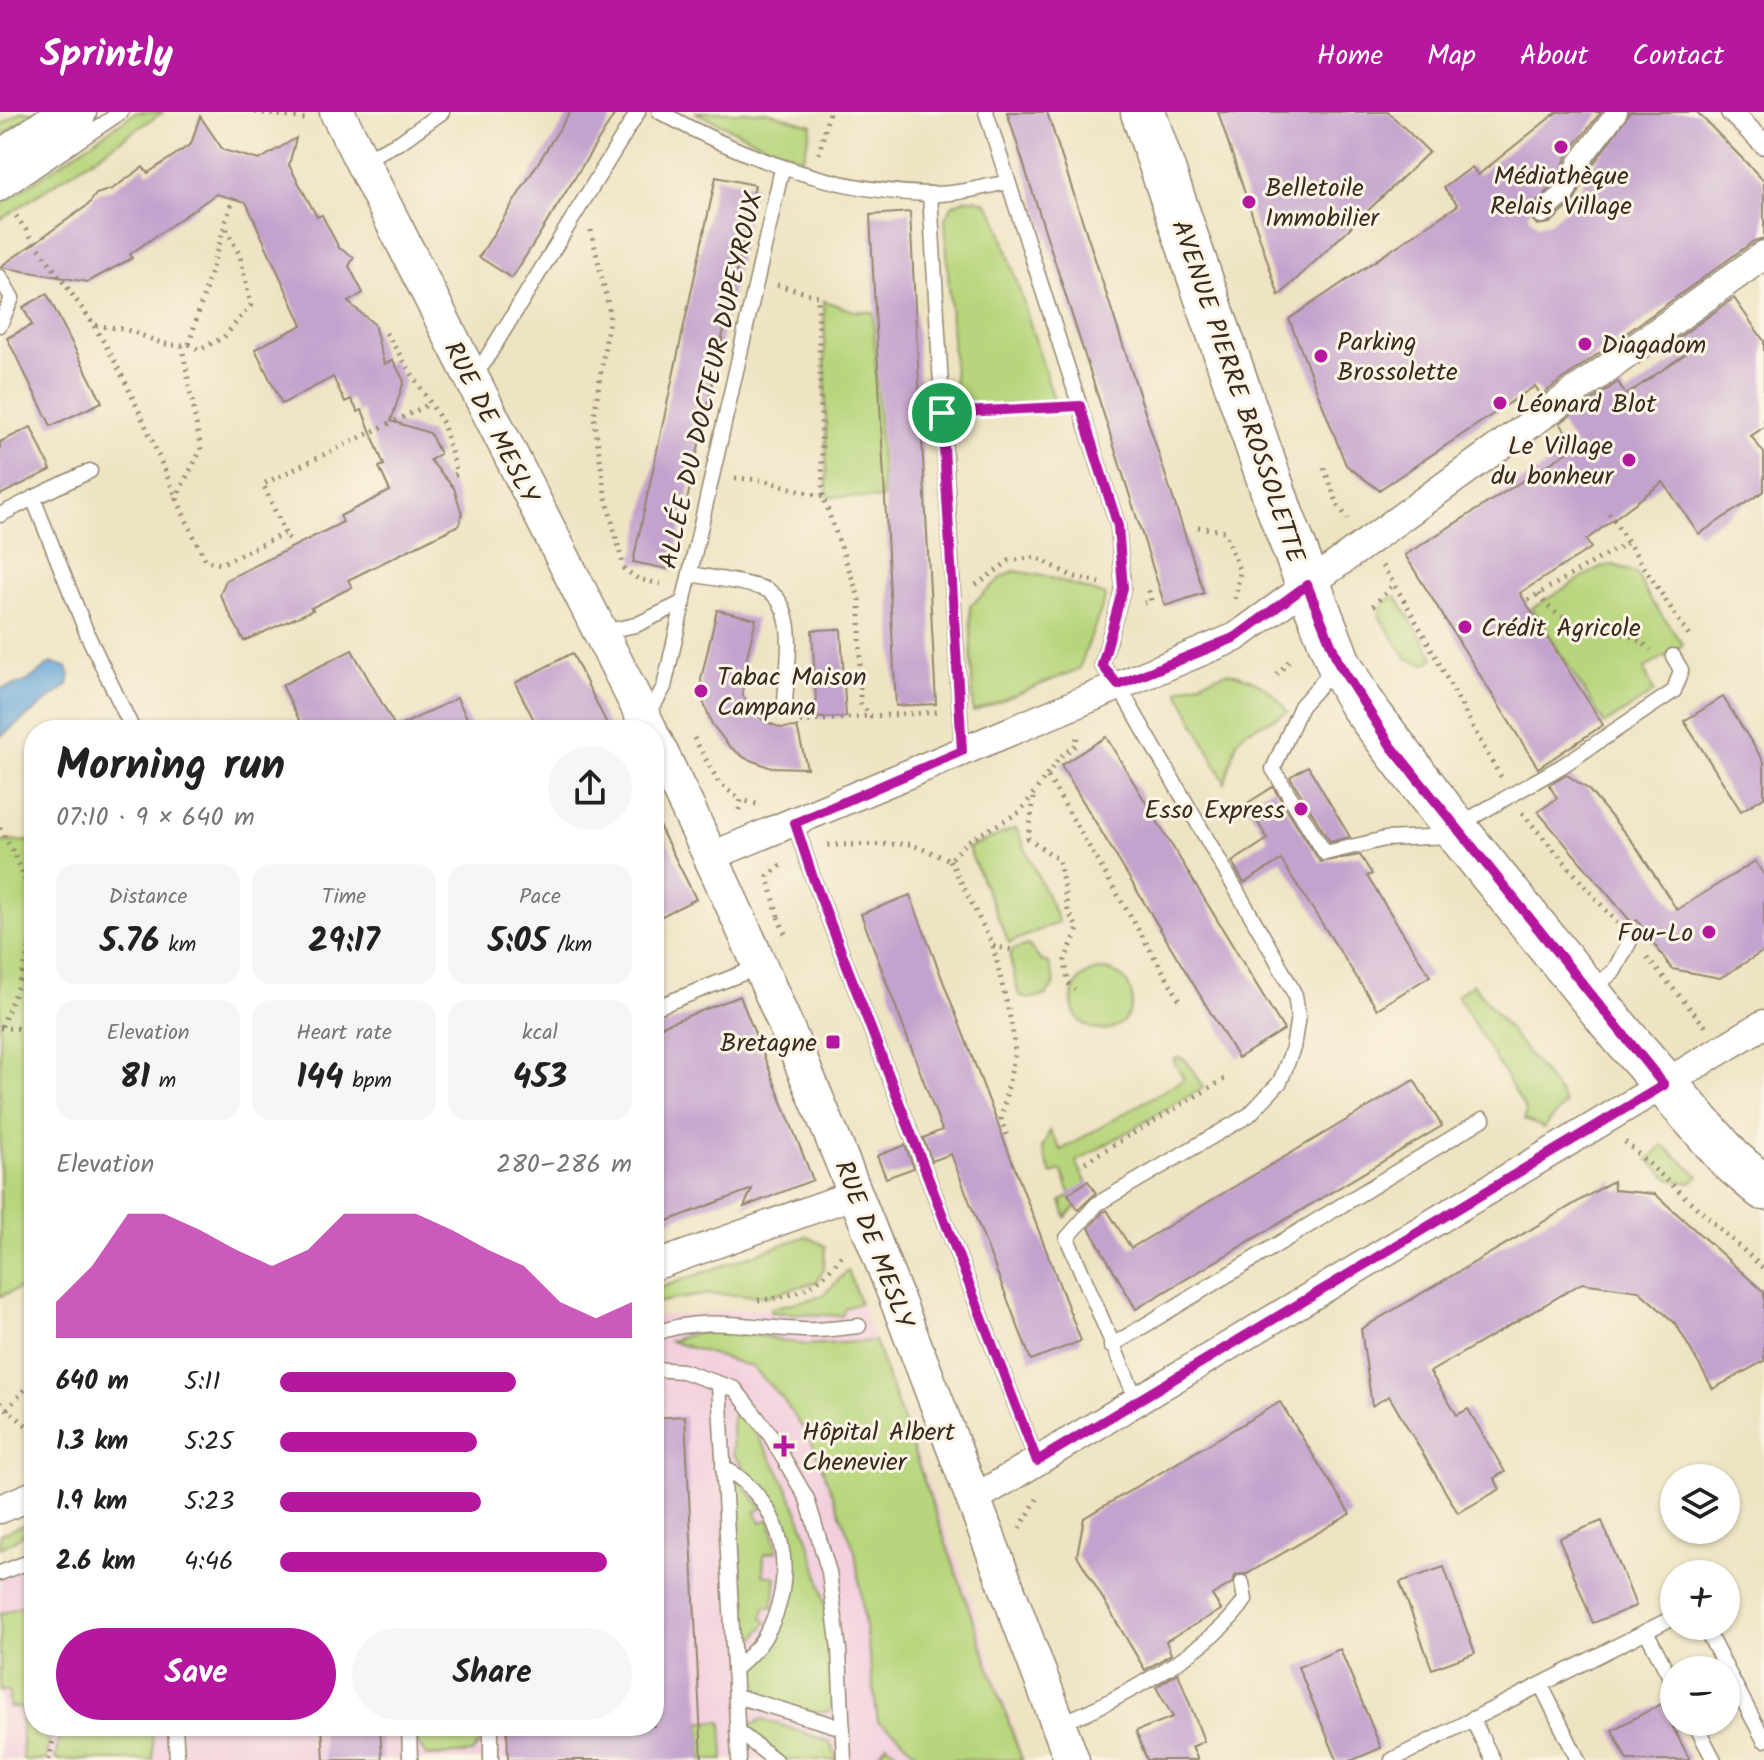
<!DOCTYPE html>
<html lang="en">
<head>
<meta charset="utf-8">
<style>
	body { margin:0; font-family:Kalam,sans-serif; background:#f6f6f6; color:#222; height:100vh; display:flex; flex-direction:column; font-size:30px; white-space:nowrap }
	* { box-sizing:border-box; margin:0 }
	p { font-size:26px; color:#767676 }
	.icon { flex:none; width:44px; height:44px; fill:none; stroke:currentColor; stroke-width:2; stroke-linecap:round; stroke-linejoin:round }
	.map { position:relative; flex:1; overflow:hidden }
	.panel { position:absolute; left:24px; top:608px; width:640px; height:1016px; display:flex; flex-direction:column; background:#fff; border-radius:32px; box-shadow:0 2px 6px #0004 }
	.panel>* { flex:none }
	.controls { position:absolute; left:1660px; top:1352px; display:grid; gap:16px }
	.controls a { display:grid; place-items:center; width:80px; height:80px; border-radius:50%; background:#fff; box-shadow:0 2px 6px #0004; font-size:40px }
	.pin { position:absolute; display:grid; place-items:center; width:68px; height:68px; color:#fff; margin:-34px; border:4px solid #fff; border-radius:50%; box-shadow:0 2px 8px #0007 }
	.round { display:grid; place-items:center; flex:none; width:84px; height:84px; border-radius:42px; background:#f6f6f6 }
	.summary { display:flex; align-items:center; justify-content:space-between; height:136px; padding:0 32px }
	h1 { font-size:44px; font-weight:600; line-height:60px }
	.metrics { display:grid; grid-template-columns:repeat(3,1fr); gap:12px; height:136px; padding:8px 32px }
	.metrics div { display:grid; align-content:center; border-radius:20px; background:#f6f6f6; text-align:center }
	.metrics b { font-size:34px; font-weight:600 }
	.metrics small { font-size:22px; font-weight:400 }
	.metrics p { font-size:22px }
	.chart { height:224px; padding:16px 32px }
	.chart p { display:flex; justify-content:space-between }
	.chart svg { width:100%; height:144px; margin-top:8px; fill:#b5179e; opacity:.7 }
	.cta { display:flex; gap:16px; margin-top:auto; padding:16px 32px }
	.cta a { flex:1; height:92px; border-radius:48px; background:#b5179e; color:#fff; font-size:32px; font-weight:600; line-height:92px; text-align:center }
	.cta a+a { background:#f6f6f6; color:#222 }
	ul { padding:0 32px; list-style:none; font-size:26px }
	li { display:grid; grid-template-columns:128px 96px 1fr; align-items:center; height:60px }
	li i { height:20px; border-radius:10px; background:#b5179e }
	header { display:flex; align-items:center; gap:48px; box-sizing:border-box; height:112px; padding:0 40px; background:#b5179e; color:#fff }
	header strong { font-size:38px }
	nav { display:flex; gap:44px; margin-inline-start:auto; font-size:28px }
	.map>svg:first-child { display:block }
</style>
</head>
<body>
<header>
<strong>Sprintly</strong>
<nav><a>Home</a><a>Map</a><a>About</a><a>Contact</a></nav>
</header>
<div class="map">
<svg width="1764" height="1648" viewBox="0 0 1764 1648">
	<rect width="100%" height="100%" fill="#fcf5e5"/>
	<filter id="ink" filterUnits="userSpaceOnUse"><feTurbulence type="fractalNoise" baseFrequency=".0125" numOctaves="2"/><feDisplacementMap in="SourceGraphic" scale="16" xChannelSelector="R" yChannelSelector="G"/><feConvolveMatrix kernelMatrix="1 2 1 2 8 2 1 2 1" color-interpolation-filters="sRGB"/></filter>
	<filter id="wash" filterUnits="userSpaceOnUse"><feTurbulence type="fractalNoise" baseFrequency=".006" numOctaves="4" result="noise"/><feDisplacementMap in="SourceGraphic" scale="32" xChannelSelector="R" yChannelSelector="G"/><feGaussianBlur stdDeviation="1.8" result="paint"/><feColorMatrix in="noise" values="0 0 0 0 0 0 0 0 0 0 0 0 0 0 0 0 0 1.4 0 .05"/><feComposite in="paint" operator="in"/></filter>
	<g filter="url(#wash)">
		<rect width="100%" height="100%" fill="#eee3c2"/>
		<polygon fill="#f3cfde" points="848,1158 960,1456 1024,1648 0,1648 0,1453 34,1440 34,1614 654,1614 654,1205 771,1196 823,1184"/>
		<g fill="#b7d57c" stroke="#79804d" stroke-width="2">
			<polygon points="20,0 38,0 0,24 0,14"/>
			<polygon points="136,0 163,0 0,108 0,93"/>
			<polygon points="695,0 768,0 812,13 803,46 761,31"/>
			<path d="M 966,87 C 986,86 990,92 998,110 L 1055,291 L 956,296 L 945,106 L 953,93 Z"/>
			<polygon points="824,189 854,199 873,200 883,387 827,384"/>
			<polygon points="1614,453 1636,461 1650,487 1683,533 1644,557 1654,580 1605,612 1532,496 1600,455"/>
			<polygon points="1014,459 1048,465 1106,484 1079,557 973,600 970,494 1001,466"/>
			<polygon points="1396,484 1434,546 1426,552 1407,547 1379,504 1384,490"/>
			<path d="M 1227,560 C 1256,567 1271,575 1288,600 L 1246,619 L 1237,629 L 1225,671 L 1178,578 Z"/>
			<polygon points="1016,716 1059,810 1009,831 968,736"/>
			<polygon points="30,729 34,737 34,1171 0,1184 0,730"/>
			<polygon points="1028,833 1041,849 1049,851 1055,872 1046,883 1027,887 1019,883 1010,846 1012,838"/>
			<circle cx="1102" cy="888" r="30"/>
			<polygon points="1473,872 1560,982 1565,992 1544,1016 1525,1008 1526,998 1457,883"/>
			<polygon points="1179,945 1187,949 1203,976 1076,1050 1091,1080 1066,1105 1061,1089 1071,1084 1062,1059 1051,1062 1042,1036 1050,1019 1061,1038 1184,967 1173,948"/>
			<polygon points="1663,1033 1699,1064 1691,1071 1671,1068 1648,1048"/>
			<polygon points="806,1124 825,1134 824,1157 816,1170 767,1184 709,1182 654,1191 654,1178"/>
			<polygon points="848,1158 860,1191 845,1196 842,1204 770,1200 771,1196 823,1184"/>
			<polygon points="736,1219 805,1233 875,1229 1022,1648 923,1648 896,1621 878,1610 855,1439 811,1328 782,1286 752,1255 670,1229 696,1221"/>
			<path d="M 741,1301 C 796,1374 817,1439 831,1527 C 835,1549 843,1579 831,1599 C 804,1605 771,1590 750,1572 C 749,1548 767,1539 776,1518 C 790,1487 789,1457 786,1425 L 791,1423 L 787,1411 L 783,1411 L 775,1392 L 733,1342 L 732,1305 Z"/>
			<polygon points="735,1371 741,1371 763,1396 755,1400 761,1410 770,1407 777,1439 764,1442 763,1463 776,1465 773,1495 766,1494 762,1506 767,1510 744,1541"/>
			<path d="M 34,1409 L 34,1416 C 21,1422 14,1431 0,1436 L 0,1422 Z"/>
			<polygon points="34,1490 34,1614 50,1614 46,1648 23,1648 21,1595 9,1595 9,1579 0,1579 0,1502"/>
			<polygon points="763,1607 830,1630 838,1648 781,1648 750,1616 752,1612"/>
			<polygon points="722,1609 724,1648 702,1648 700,1610"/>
			<polygon points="61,1614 152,1614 153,1648 55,1648"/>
			<polygon points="417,1614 481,1614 481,1630 472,1641 427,1644 418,1632"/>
			<polygon points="887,1632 905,1648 879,1648 880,1640"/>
		</g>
		<polygon fill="#64a5d8" stroke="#50687b" stroke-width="2" points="51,551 66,555 70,563 68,573 0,625 0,577 26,570"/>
		<g id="blocks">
			<g fill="#c3a2cd">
				<polygon points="570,0 616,0 512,166 479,145"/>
				<polygon points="1007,0 1047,0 1204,481 1165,494"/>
				<polygon points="1218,0 1388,0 1429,40 1279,184"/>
				<polygon points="1557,0 1601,0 1568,42 1554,73 1530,96 1529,104 1537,113 1550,111 1574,90 1590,57 1630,0 1697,0 1764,69 1764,126 1754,129 1541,283 1535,274 1379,378 1346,353 1289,207 1458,93 1444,76 1472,55 1478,63"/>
				<polygon points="200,4 223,38 259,48 296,26 289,53 317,105 322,103 339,136 354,145 349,154 363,181 348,190 374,212 384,252 393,248 404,269 391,309 430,321 440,342 430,348 454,376 462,402 459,413 348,468 352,475 311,496 313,498 244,529 220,483 226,468 343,410 340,404 390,379 379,355 384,353 362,298 358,300 351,287 345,290 333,265 282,292 255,237 302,213 246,90 216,82 130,142 132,146 88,170 0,155 88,93 96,82 112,77 143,55 148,61 191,32"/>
				<polygon points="716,65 755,73 672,458 633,450"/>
				<polygon points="910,100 936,592 896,594 870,103"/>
				<polygon points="47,182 102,290 51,314 7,226 32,213 23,195"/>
				<polygon points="1734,186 1764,229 1764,315 1751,324 1764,341 1764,379 1699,422 1663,370 1586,428 1591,436 1520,481 1603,613 1538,656 1405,443 1576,335 1560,311 1618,270 1626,283 1688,240 1678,226"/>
				<polygon points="31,315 51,358 0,383 0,330"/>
				<polygon points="717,498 756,507 742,565 743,584 762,608 781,616 797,615 807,656 769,655 745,646 729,634 712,612 703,589 701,567"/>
				<polygon points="841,517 846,605 817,606 812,518"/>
				<polygon points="352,538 396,616 457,586 473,618 304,618 282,573"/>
				<polygon points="572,541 610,618 539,618 515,571"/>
				<polygon points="1723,585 1764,650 1764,685 1741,699 1684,609"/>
				<polygon points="1106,625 1284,918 1238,946 1061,653"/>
				<polygon points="1308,654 1350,725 1330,730 1290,665"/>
				<polygon points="1567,663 1588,677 1635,733 1677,798 1755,749 1764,763 1764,839 1720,866 1672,857 1637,808 1632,811 1538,700 1557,686 1549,673"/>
				<polygon points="1273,675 1320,750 1360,743 1372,762 1367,764 1430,864 1377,897 1281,748 1244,771 1232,750 1268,727 1246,692"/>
				<polygon points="654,704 696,787 654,808"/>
				<polygon points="910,783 1081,1229 1031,1248 951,1042 932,1049 923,1026 942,1018 861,802"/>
				<polygon points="740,884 813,1068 744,1095 752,1077 654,1114 654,917"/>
				<polygon points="1414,968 1442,1014 1136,1197 1089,1116 1103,1100 1107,1098 1131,1136"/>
				<polygon points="905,1033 914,1056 886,1066 877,1044"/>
				<polygon points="1088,1069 1096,1081 1078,1098 1068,1082"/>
				<polygon points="1613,1069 1614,1078 1655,1082 1764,1180 1764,1249 1713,1277 1676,1212 1639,1179 1582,1171 1430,1260 1457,1303 1468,1297 1505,1360 1494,1366 1500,1377 1458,1401 1389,1284 1372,1294 1361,1217"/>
				<polygon points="1280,1290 1350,1402 1247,1462 1236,1463 1232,1471 1212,1483 1221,1498 1166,1529 1171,1542 1145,1558 1077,1443 1084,1406"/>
				<polygon points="685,1304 702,1648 508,1648 507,1614 654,1614 654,1306"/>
				<polygon points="1602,1409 1636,1494 1593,1511 1559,1426"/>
				<polygon points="1444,1455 1475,1541 1432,1557 1400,1470"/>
				<polygon points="1340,1537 1381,1636 1353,1648 1337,1648 1298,1555"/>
				<polygon points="1178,1561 1204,1629 1192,1635 1198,1648 1147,1648 1136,1619 1173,1605 1156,1575"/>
				<polygon points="1661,1592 1690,1648 1627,1648 1612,1618"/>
				<polygon points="322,1614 380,1614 382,1648 324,1648"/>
			</g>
		</g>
	</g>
	<g filter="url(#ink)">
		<use href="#blocks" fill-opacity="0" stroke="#948670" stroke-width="2"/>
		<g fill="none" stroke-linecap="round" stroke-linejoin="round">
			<g stroke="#948670" stroke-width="17">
				<g id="service">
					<path d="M 660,0 C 743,46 833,80 929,82 C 955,83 983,75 1008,70"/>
					<polyline points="986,0 1118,414 1123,476 1102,553 1118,573 1275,845 1295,883 1298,904 1293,936 1280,970 1249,1003 1097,1092 1067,1126 1137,1289"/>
					<polyline points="362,48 400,30 442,0"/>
					<polyline points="0,82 121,0"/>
					<polyline points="930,82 962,639"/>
					<polyline points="0,165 12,186 0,213"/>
					<polyline points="469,259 483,252 638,0"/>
					<polyline points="90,359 33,386 88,524 133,618"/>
					<polyline points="0,403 33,386"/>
					<path d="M 690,462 C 706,465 758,472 769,479 C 800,499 786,560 785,591"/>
					<polyline points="602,520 636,513 684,490"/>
					<polyline points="1336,555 1301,594 1273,657 1325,741 1385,727 1450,724"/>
					<polyline points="647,605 664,575 782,57"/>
					<polyline points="795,711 813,766 1037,1349"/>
					<polyline points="1457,714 1562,654 1674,579 1681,558 1673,544"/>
					<polyline points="1591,878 1614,859 1631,827"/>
					<polyline points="654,896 761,854"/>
					<path d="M 654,1222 C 703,1202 752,1216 802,1218 C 821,1219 840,1216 859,1214"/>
					<polyline points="1111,1234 1483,1007"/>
					<polyline points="654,1257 682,1259 735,1277 769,1321 807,1387 829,1460 839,1538 844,1648"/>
					<polyline points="719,1272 739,1648"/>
					<path d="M 723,1355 C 785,1389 801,1466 764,1526 C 757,1538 744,1548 734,1558"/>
					<polyline points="0,1461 34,1448"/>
					<polyline points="1704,1514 1764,1628"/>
					<polyline points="1646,1519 1674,1573"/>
					<polyline points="1541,1573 1578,1648"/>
					<polyline points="736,1584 843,1616"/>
					<polyline points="1472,1607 1493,1648"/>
					<polyline points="1694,1610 1714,1648"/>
					<path d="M 1059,1612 C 1113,1591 1214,1537 1245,1488 L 1242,1471"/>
					<polyline points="175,1614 177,1648"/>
					<polyline points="409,1614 410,1648"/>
					<polyline points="491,1614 491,1648"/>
					<polyline points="737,1619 775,1648"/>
					<polyline points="1392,1648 1674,1505"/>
				</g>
			</g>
			<g stroke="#948670" stroke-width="23">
				<g id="pedestrian">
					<polyline points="1731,0 1764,32"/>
					<polyline points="1542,101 1565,81 1579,50 1617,0"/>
				</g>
			</g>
			<g stroke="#948670" stroke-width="31">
				<g id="minor">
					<polyline points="712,744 1236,525 1764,143"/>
					<polyline points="654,1154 855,1082"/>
					<polyline points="974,1387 1764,912"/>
					<polyline points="0,1397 34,1383"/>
				</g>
			</g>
			<g stroke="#948670" stroke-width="37">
				<g id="tertiary">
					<polyline points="337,0 650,618"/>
					<path d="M 654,627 C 818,957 941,1304 1072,1648"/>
				</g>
			</g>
			<g stroke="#948670" stroke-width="47">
				<g id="primary">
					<polyline points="1143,0 1281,402 1339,552 1360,590 1461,724 1622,923 1731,1048 1764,1076"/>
					<polyline points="0,52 74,0"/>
				</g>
			</g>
			<g stroke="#948670" stroke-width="5" stroke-dasharray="2 6" stroke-linecap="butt">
				<polyline points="255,0 305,7"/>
				<polyline points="819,42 829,0"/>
				<path d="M 16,104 L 94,213 C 105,215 116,215 127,218 C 151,225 163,237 189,232 L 233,86"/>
				<polyline points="591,118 610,201 594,305 605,381 624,457 638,467 665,473"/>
				<polyline points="777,173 818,184 823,385 860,488 860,591 871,604 939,600"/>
				<path d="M 94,214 C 141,288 166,371 206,449 L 221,452 L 285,421 L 292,431"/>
				<polyline points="386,221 443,311 457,362 453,364"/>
				<polyline points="189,232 199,238 224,225 251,193 240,144 226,116"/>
				<polyline points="963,300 1057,296"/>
				<polyline points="1324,356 1338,393 1348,407"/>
				<polyline points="735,366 763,368 823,385"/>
				<polyline points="175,387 201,338 182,234"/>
				<polyline points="1609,401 1691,527"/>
				<polyline points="1198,415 1224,419 1240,460 1235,487"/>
				<polyline points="285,421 263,372 430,292"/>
				<path d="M 1382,454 C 1428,522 1459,595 1501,665"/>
				<polyline points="976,473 1009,449 1036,445 1072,464 1100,471"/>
				<path d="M 1539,482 C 1563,525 1614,504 1651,538"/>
				<polyline points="1528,488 1628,430"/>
				<polyline points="1144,491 1151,489 1148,475"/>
				<polyline points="1373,494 1394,472"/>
				<polyline points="1277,563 1290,548"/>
				<polyline points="800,610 870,604"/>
				<polyline points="694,626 719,671 741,688"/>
				<polyline points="1048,665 1180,888"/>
				<polyline points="1034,686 1028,726 1059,748 1068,799 1078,817 1065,848 1068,871 1075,877"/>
				<polyline points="739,698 741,688 757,692"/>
				<polyline points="1522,701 1617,811"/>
				<path d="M 0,716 C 50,803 36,828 1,916"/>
				<polyline points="828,733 910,732 950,748 968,729 1020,700 1060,645 1076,633 1077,623"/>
				<polyline points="950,748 993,834 1012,914 1015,941 1001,1008 1008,1026"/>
				<polyline points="778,804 768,764 783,752"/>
				<polyline points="778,805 787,826"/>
				<polyline points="993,834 1012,838"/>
				<polyline points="1647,846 1706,915"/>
				<polyline points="0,916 34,917"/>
				<polyline points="1625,1030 1764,1157"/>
				<polyline points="1085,1050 1228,965"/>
				<path d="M 758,1188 C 796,1186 822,1173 843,1141"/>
				<polyline points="0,1291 34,1320"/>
				<polyline points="7,1297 34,1267"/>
				<polyline points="1020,1416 1037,1387"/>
				<polyline points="49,1648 56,1614"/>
			</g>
			<use href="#service" stroke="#fff" stroke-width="14"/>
			<use href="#pedestrian" stroke="#fff" stroke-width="20"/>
			<use href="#minor" stroke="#fff" stroke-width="28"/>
			<use href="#tertiary" stroke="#fff" stroke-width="34"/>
			<use href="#primary" stroke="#fff" stroke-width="44"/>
		</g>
	</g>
	<g fill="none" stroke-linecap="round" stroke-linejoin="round" filter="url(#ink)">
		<g stroke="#fff" stroke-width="16">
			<polygon id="route" points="1080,294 1118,414 1123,476 1102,553 1118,573 1236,525 1307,473 1339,552 1391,634 1664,973 1037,1349 813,766 795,711 962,639 942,301"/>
		</g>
		<use href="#route" stroke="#b5179e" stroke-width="10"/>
	</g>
	<g fill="#b5179e" stroke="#fcf5e5" stroke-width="3">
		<circle cx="1561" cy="35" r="8"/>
		<circle cx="1249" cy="90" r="8"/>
		<circle cx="1585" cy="232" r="8"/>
		<circle cx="1321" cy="244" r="8"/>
		<circle cx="1500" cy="291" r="8"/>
		<circle cx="1629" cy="348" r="8"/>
		<circle cx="1465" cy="515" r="8"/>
		<circle cx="701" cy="579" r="8"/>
		<circle cx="1301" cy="697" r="8"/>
		<circle cx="1709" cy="820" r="8"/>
		<rect x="825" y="922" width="16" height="16" rx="4"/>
		<path d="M780 1322h8v8h8v8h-8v8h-8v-8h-8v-8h8z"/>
	</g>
	<g text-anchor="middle" stroke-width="6" stroke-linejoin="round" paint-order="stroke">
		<g font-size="26" fill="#3b2a1e" stroke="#fcf5e5" text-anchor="start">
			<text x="1561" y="72" text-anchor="middle">Médiathèque<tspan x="1561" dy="30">Relais Village</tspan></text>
			<text x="1265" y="84">Belletoile<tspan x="1265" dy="30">Immobilier</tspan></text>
			<text x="1337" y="238">Parking<tspan x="1337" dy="30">Brossolette</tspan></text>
			<text x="1601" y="241">Diagadom</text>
			<text x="1516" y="300">Léonard Blot</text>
			<text x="1613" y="342" text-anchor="end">Le Village<tspan x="1613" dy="30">du bonheur</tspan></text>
			<text x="1481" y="524">Crédit Agricole</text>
			<text x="717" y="573">Tabac Maison<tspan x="717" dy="30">Campana</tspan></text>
			<text x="1285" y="706" text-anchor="end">Esso Express</text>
			<text x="1693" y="829" text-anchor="end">Fou-Lo</text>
			<text x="817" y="939" text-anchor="end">Bretagne</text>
			<text x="802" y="1328">Hôpital Albert<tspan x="802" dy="30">Chenevier</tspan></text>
		</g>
		<g font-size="26" fill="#3b2a1e" stroke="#fcf5e5">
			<text transform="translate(710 268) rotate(-77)" y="9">ALLÉE DU DOCTEUR DUPEYROUX</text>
			<text transform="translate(1239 279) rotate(71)" y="9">AVENUE PIERRE BROSSOLETTE</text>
			<text transform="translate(492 310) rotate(63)" y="9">RUE DE MESLY</text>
			<text transform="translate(875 1132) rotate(69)" y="9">RUE DE MESLY</text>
		</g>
	</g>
</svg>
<div class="controls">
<a><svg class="icon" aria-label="layers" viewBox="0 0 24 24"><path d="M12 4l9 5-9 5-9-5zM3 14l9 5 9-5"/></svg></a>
<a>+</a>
<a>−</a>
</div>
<div class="pin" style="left:942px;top:301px;background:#1e9e55"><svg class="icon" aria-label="arrive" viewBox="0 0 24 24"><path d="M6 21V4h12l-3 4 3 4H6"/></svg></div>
<section class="panel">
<div class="summary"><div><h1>Morning run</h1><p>07:10 · 9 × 640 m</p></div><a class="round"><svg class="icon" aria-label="share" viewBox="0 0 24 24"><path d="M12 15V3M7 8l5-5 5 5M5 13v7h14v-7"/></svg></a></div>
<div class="metrics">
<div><p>Distance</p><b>5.76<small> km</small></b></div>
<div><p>Time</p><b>29:17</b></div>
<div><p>Pace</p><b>5:05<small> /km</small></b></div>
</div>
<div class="metrics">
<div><p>Elevation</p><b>81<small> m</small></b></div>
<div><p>Heart rate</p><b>144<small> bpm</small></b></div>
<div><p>kcal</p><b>453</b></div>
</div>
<div class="chart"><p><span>Elevation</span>280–286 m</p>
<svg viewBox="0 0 160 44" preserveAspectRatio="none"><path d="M0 44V33L10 22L20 6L30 6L40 11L50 17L60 22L70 17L80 6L90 6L100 6L110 11L120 17L130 22L140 33L150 38L160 33V44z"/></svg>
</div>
<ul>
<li><b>640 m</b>5:11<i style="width:67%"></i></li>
<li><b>1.3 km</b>5:25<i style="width:56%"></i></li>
<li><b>1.9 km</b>5:23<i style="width:57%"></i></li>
<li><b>2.6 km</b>4:46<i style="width:93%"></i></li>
</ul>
<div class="cta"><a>Save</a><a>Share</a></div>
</section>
</div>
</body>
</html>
